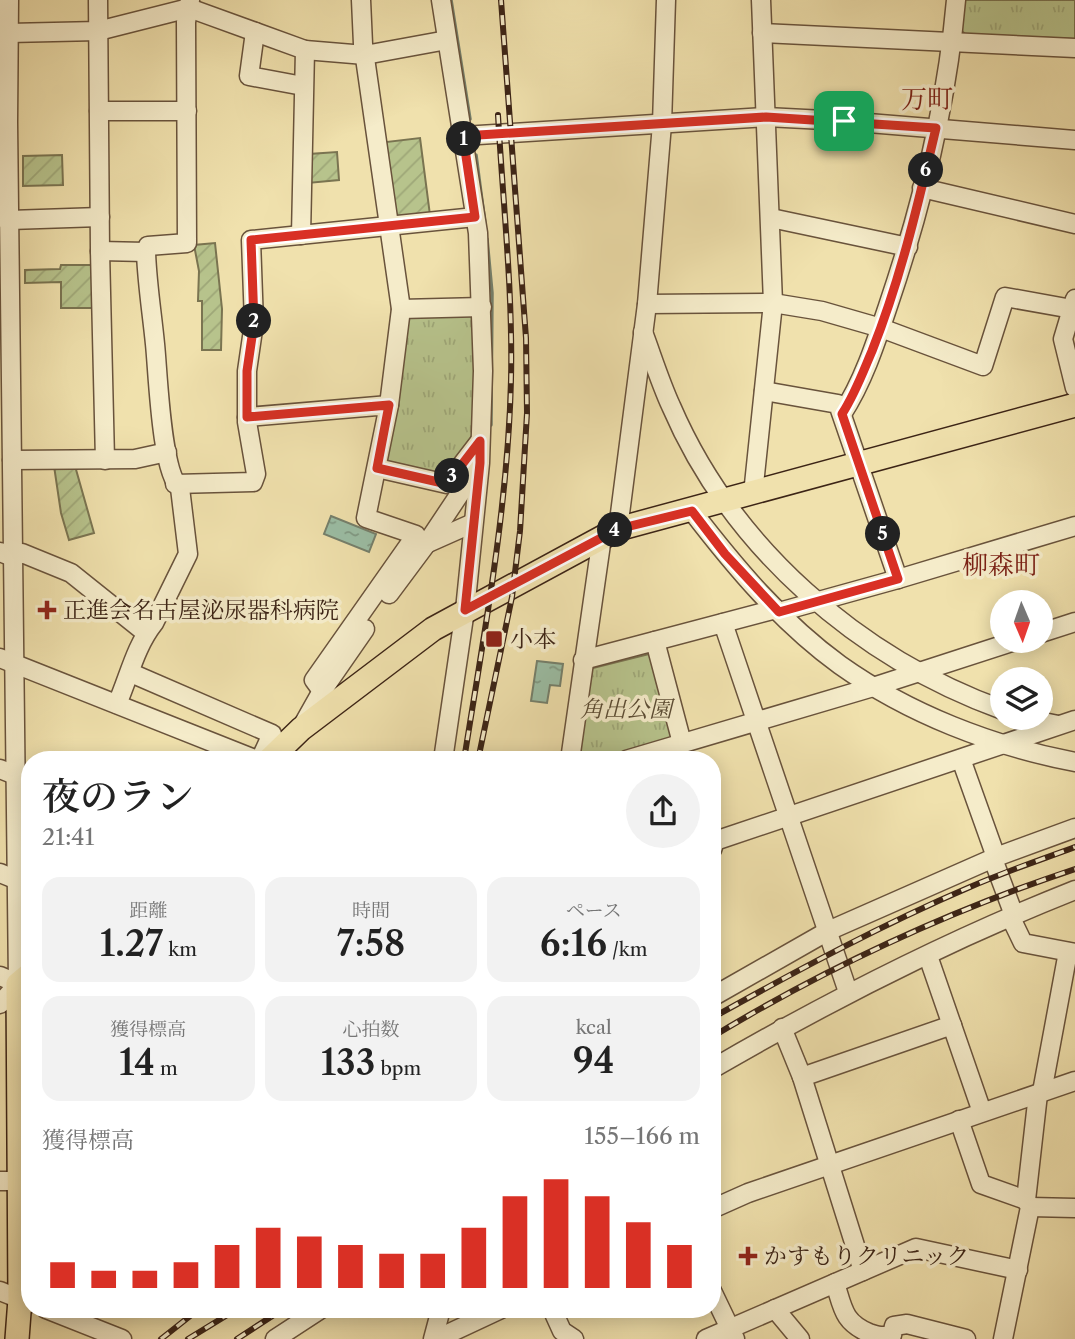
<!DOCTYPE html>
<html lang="ja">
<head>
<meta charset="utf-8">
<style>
	body { margin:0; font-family:"Libre Caslon Text","Noto Serif JP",serif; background:#f2f2f2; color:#222; height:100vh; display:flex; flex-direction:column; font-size:26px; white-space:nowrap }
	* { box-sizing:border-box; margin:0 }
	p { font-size:23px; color:#767676 }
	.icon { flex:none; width:38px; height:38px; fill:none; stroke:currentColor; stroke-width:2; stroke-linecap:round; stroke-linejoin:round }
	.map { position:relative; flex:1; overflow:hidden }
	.details { position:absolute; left:21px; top:751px; width:700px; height:567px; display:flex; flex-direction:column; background:#fff; border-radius:28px; box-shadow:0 4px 18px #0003 }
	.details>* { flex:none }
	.needle { width:46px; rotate:178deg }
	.fabs { position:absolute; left:990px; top:590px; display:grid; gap:14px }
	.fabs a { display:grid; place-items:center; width:63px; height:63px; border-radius:50%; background:#fff; box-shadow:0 4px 18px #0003; font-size:35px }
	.pin { position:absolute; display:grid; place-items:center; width:60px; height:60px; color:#fff; margin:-30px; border-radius:14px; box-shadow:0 4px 10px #0006 }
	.km { position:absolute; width:35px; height:35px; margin:-18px; border-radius:50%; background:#222; color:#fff; font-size:19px; line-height:35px; text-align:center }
	.round { display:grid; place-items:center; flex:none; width:74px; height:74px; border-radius:37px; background:#f2f2f2 }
	.head { display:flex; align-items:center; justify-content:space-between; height:119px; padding:0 21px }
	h1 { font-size:38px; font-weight:600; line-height:52px }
	.figures { display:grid; grid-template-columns:repeat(3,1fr); gap:10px; height:119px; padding:7px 21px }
	.figures div { display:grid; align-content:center; border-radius:18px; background:#f2f2f2; text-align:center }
	.figures b { font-size:35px; font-weight:600 }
	.figures small { font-size:19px; font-weight:400 }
	.figures p { font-size:19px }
	.chart { height:196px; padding:14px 21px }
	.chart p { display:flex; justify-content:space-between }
	.chart svg { width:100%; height:126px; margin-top:7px; stroke:#d93025; stroke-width:6 }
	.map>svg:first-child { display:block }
</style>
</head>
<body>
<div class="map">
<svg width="1075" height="1339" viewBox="0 0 1075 1339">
	<defs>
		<pattern id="grass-tufts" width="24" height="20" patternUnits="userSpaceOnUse" patternTransform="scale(1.75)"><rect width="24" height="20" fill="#b7c38c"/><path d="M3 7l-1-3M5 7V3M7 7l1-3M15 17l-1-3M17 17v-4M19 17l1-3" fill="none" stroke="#9ea778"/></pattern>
		<pattern id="garden-furrows" width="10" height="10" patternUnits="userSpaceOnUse" patternTransform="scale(1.75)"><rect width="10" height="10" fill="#b7c38c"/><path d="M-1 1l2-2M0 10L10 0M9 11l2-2" fill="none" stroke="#9ea778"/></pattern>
		<pattern id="water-ripples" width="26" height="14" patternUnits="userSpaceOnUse" patternTransform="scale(1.75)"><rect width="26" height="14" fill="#9bbea5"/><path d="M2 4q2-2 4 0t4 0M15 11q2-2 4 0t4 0" fill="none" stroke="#809a85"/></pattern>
	</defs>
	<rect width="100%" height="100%" fill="#f0e1ad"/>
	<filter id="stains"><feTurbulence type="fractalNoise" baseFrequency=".00286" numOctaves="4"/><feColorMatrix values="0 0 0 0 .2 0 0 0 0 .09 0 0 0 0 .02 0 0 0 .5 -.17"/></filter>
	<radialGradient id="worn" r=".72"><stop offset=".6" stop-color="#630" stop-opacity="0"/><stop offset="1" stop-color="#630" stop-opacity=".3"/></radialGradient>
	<g fill="url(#grass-tufts)" stroke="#7a7451" stroke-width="2">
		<polygon points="964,0 1075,0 1075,39 965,34 961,30"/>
		<polygon points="474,312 480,321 474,438 444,479 386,465 408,316"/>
		<polygon points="649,654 655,656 672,740 607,759 577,760 589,669"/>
	</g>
	<g fill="url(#garden-furrows)" stroke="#7a7451" stroke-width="2">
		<polygon points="420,138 430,215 400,218 396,214 386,142"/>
		<polygon points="337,152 339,180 308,183 309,154"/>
		<polygon points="62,155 63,185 23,186 23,156"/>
		<polygon points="215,243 222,309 221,350 202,350 202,301 198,301 199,271 194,245"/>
		<polygon points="61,265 92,265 93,308 61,308 61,282 25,283 25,270 60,269"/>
		<polygon points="54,466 75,466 94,533 69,540 61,513"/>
	</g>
	<g fill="url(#water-ripples)" stroke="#75806c" stroke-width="2">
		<polygon points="331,516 376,534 369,552 324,534"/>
		<polygon points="537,661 563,664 560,686 550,685 547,703 531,701"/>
	</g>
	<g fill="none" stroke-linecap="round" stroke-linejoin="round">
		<g stroke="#75806c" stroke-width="3.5">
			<polyline points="451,0 470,119"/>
			<polyline points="476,155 485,224"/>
			<polyline points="487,239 492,293 491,425"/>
		</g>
		<g stroke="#69533c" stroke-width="21">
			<g id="minor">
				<polyline points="98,0 100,251 105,460"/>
				<polyline points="361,0 363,44 401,309 389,405"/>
				<polyline points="441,0 478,233 483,371 480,463 465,610 443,760"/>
				<polyline points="255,32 249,76 303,86"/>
				<polyline points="9,33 98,31 189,8 305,50 301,235"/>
				<polyline points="762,33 1075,48"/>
				<polyline points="305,50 365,55 447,40"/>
				<polyline points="99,111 187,111"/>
				<polyline points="463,136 766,117 844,121 1075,140"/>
				<polyline points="922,188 1075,224"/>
				<polyline points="0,217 10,220 100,217"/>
				<polyline points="771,218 908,247"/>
				<polyline points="100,251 146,252 148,246 187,243 186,22 190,0"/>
				<polyline points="1075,299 1063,339 1075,388"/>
				<polyline points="647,304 773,303 822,311 881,328 983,366 1005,297 1072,309"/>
				<polyline points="401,309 482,307"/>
				<path d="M 643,332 C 652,356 660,382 671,406 C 732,548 859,658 1003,710"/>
				<polyline points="764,391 838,404 898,579"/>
				<path d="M 842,414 C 863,382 876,342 888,306 C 921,209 947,102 956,0"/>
				<polyline points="247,417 389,405 366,518 416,535 314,680 322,691"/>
				<polyline points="12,460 135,459 167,452"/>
				<polyline points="377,468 447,484 480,441"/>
				<polyline points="175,484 253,482 256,474 247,422 247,371 254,323 251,240 475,217"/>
				<polyline points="753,494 773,303 761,0"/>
				<path d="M 692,511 C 735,567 782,623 840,665 C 909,714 992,746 1075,762"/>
				<polyline points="618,529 647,304 662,124 666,0"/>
				<polyline points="428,543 473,523"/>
				<polyline points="0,552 13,557 22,553 71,573 146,633"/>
				<polyline points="389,594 427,543 477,468"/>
				<polyline points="779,612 898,579 1075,526"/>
				<polyline points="723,623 848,992"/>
				<polyline points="1041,633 1075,622"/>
				<polyline points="655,641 682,743"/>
				<polyline points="0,658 257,760"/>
				<polyline points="583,660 776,609"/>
				<polyline points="131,673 272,734 260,760"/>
				<path d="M 117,704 C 129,677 135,647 154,623 L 188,554 L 180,488 C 161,472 158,372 155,344 C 152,313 147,283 146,252"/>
				<polyline points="1024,718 1058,725"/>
				<polyline points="304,723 322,691 365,629"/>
				<polyline points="961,759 996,857"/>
				<polyline points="570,760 602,537"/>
				<polyline points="626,760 873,687 1018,640"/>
				<polyline points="0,769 30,781"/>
				<polyline points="712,850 715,841 1075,720"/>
				<polyline points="993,859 1014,915"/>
				<polyline points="0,873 27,884"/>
				<polyline points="1010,916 1023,943 1075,953"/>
				<polyline points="928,956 982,1112"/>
				<polyline points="0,976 26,987"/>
				<polyline points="712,997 828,931 996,857 1075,828"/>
				<polyline points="0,1004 18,984 8,122 9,0"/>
				<polyline points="782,1028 802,1077 863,1271"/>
				<path d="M 712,1069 C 829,1001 949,940 1075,890"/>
				<polyline points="802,1077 952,1025"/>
				<polyline points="1042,1092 1068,952"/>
				<polyline points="959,1120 981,1184 1026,1200"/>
				<polyline points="0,1181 19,1181"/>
				<polyline points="1030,1207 1075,1208"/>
				<polyline points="712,1209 748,1193 1075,1081"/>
				<path d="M 835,1283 C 843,1308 843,1322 869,1333 C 878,1336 882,1337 892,1335 L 894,1326 L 907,1324 L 966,1339"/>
				<polyline points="0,1291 30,1303"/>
				<polyline points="712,1291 735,1339"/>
				<polyline points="46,1309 122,1339"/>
				<polyline points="552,1309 562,1331 574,1339"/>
				<polyline points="775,1309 800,1339"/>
				<polyline points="275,1339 321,1309"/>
				<polyline points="433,1339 441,1309"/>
				<polyline points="437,1339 501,1309"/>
				<polyline points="706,1339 916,1248 1018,1270"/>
				<polyline points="1003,1339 1030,1207 1026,1200 1038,1094"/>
			</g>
		</g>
		<g stroke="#3c2416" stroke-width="26">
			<g id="major">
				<polyline points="269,760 301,729 433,629 618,529 1075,405"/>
				<polyline points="17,1339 20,1299 18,984 30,974"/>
			</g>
		</g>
		<use href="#minor" stroke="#f5ecca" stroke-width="18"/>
		<use href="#major" stroke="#f0e1ad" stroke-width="23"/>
		<g stroke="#3c2416" stroke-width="6">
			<g id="rail">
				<path d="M 464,760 C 484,634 508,507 511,380 C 513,292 503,204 498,115"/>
				<polyline points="478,760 512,597 520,531 527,413 526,338 501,0"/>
				<path d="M 712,1018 C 796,971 881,925 970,887 C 1004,872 1040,860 1075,847"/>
				<path d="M 712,1037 C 826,968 949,911 1075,869"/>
				<polyline points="161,1339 199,1309"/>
				<polyline points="188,1339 237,1309"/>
				<polyline points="237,1339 283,1309"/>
			</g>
		</g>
		<use href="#rail" stroke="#f5ecca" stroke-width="3.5" stroke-dasharray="10" stroke-linecap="butt"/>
	</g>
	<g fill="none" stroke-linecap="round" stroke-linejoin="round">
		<g stroke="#fff" stroke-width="14">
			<path id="route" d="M 766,117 L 936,128 C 918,204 901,278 872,351 C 863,372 855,394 842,414 L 898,579 L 779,612 L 725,554 L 692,511 L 618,529 L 465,610 L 480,463 L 480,441 L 447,484 L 377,468 L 389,405 L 247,417 L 247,371 L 254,323 L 251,240 L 475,217 L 463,136 Z"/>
		</g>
		<use href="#route" stroke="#d93025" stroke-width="9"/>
	</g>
	<g fill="#8f2418" stroke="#f5ecca" stroke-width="2.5">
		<path d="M43.5 599.5h7v7h7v7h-7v7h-7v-7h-7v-7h7z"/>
		<rect x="485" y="630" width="18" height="18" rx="3.5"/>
		<path d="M744.5 1245.5h7v7h7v7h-7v7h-7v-7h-7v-7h7z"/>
	</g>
	<g text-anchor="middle" stroke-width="7" stroke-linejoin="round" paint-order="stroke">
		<g font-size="23" fill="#3c2416" stroke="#f5ecca" text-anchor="start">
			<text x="63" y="618">正進会名古屋泌尿器科病院</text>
			<text x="510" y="647">小本</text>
			<text x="764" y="1264">かすもりクリニック</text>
		</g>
		<g font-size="23" font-style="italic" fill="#5b4c34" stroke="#f5ecca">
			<text x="626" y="717">角出公園</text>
		</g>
		<g font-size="26" fill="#7a1f14" stroke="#f5ecca">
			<text x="927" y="108">万町</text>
			<text x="1001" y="574">柳森町</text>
		</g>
	</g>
	<rect width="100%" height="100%" filter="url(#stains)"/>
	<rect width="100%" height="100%" fill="url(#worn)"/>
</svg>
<div class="fabs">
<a><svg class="needle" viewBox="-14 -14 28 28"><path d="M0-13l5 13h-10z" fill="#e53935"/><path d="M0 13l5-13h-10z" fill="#767676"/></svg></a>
<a><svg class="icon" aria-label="layers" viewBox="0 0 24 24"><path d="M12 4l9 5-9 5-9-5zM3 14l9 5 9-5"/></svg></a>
</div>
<div class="pin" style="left:844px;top:121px;background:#1e9e55"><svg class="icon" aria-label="arrive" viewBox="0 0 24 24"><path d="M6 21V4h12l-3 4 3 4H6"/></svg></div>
<b class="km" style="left:464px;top:139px">1</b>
<b class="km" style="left:254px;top:321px">2</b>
<b class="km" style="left:452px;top:476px">3</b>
<b class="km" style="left:615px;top:530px">4</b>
<b class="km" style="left:883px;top:534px">5</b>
<b class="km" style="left:926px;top:170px">6</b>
<section class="details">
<div class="head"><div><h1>夜のラン</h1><p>21:41</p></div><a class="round"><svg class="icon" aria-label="share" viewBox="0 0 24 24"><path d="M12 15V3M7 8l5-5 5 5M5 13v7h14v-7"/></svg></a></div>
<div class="figures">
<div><p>距離</p><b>1.27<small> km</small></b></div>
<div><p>時間</p><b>7:58</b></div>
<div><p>ペース</p><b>6:16<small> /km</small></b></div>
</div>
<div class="figures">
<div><p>獲得標高</p><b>14<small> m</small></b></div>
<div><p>心拍数</p><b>133<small> bpm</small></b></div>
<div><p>kcal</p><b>94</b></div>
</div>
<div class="chart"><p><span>獲得標高</span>155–166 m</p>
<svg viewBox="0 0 160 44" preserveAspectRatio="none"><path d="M5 44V35M15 44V38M25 44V38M35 44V35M45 44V29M55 44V23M65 44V26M75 44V29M85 44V32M95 44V32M105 44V23M115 44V12M125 44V6M135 44V12M145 44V21M155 44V29"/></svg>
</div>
</section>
</div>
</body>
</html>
